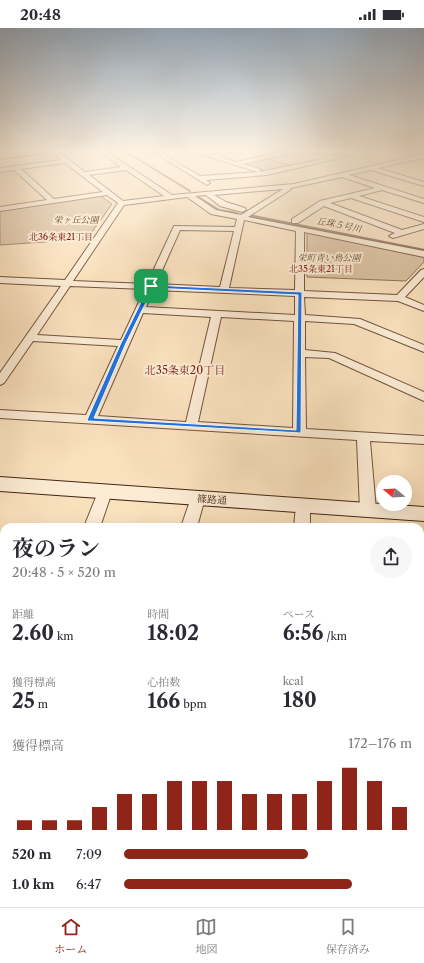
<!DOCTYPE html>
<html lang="ja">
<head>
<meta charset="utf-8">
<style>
	body { margin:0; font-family:"Libre Caslon Text","Noto Serif JP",serif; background:#f7f7f7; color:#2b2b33; height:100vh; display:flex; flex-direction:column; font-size:15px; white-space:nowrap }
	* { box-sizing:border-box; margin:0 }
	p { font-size:13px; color:#7c7c81 }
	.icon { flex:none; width:22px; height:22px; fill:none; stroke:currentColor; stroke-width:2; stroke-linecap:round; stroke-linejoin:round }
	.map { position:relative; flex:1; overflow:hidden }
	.sheet { position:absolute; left:0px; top:495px; width:424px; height:384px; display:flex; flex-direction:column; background:#fff; border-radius:12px 12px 0 0; box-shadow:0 4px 16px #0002 }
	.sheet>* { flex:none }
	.needle { width:26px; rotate:288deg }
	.fabs { position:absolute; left:376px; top:447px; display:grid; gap:8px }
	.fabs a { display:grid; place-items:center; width:36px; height:36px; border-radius:50%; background:#fff; box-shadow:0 4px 16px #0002; font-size:20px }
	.pin { position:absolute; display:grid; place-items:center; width:34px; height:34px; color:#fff; margin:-17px; border-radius:8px; box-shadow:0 2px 6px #0006 }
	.round { display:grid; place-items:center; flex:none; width:42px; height:42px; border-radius:21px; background:#f7f7f7 }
	.overview { display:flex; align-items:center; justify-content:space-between; height:68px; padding:0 12px }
	h1 { font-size:22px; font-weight:700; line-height:30px }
	.figures { display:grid; grid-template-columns:repeat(3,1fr); gap:6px; height:68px; padding:4px 12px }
	.figures div { display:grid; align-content:center }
	.figures b { font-size:20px; font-weight:700 }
	.figures small { font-size:11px; font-weight:400 }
	.figures p { font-size:11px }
	.chart { height:112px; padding:8px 12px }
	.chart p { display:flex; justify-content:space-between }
	.chart svg { width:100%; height:72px; margin-top:4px; stroke:#8f2418; stroke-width:6 }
	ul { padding:0 12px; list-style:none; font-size:13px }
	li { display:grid; grid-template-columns:64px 48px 1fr; align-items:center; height:30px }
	li i { height:10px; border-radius:5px; background:#8f2418 }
	.status { display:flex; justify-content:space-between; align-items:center; height:28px; padding:0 20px; background:#fff; direction:ltr }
	.status svg { height:11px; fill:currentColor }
	.tabs { display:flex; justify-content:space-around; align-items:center; height:56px; border-top:1px solid #e1e1e2; background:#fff; font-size:11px; color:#7c7c81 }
	.tabs a { display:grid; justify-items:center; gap:2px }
	.tabs .current { color:#8f2418 }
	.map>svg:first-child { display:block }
</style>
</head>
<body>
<div class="status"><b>20:48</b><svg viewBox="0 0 49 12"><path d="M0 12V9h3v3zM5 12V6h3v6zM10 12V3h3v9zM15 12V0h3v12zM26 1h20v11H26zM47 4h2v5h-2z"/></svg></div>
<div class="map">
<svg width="424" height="879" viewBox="0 0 424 879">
	<rect width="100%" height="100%" fill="#fae1be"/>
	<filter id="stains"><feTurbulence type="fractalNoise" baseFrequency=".005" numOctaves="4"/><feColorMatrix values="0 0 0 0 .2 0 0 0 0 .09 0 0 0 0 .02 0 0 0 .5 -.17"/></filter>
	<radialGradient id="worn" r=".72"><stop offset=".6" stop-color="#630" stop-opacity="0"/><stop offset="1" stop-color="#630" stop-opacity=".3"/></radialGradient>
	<g fill="#dbc1a1" stroke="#90735a">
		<polygon points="268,131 292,138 267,144 242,136"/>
		<polygon points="99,168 102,169 112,176 87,211 0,217 0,183"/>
		<polygon points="310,205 424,228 424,234 406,253 307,249 307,206"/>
	</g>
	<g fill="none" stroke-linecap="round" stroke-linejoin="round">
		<g stroke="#8d6f57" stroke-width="2">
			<polyline points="123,122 190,163"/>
			<polyline points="198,169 219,182 235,185"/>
		</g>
		<g stroke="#8d6f57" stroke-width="2.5">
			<polyline points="230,184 238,186"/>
			<polyline points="252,188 424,222"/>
		</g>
		<g stroke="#73543e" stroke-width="2">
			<g id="street">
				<path d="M 49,122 L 56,122 L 85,144 L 121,139 L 97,122 L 104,122 L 172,167 L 294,156 L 424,126 L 424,130 L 378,140 L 424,154 L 424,158 L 371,142 L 349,147 L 424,171 L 424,175 L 382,162 L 359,168 L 424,189 L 424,194 L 351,170 L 330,175 L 402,202 L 424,196 L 424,201 L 393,210 L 389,208 L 395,205 L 324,178 L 298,195 L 292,195 L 292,191 L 320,173 L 375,160 L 342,149 L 291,160 L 290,162 L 248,189 L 424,223 L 424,229 L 304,204 L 304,263 L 397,267 L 421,242 L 424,241 L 424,249 L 405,269 L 424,277 L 424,283 L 398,273 L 304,269 L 305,287 L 360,291 L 424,317 L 424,324 L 354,296 L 305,293 L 305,322 L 335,325 L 424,364 L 424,373 L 329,330 L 305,329 L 306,401 L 424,408 L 424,416 L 370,413 L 376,482 L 373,486 L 368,487 L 363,486 L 360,482 L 357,412 L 0,390 L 0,382 L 86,387 L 118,318 L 33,313 L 4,355 L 0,357 L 0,345 L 61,258 L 0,255 L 0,249 L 65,252 L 118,175 L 107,167 L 0,183 L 0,179 L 47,172 L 14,142 L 0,144 L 0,140 L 61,132 ZM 65,135 L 103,164 L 54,171 L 21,141 ZM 126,142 L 164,168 L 123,173 L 89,147 ZM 283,161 L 241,187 L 216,182 L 195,168 L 206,167 L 220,178 L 242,184 L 246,182 L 245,180 L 226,174 L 214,167 ZM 187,169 L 211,186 L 237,191 L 235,199 L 174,198 L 147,256 L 73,253 L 124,177 ZM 244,192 L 296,203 L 295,262 L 229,260 ZM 180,202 L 234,203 L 220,259 L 156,256 ZM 70,258 L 145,261 L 121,312 L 37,307 ZM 154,262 L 295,268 L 295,287 L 146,279 ZM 143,285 L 211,289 L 186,394 L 98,388 ZM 221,289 L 294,293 L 293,400 L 198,394 Z"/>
				<path d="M 187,122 L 197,122 L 212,127 L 230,122 L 241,122 L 218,128 L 236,134 L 292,122 L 305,122 L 243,136 L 260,141 L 261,142 L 259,144 L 329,130 L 308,122 C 319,122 328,128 336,128 C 348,128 361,122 375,122 L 267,147 L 206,152 L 210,155 L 207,157 L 153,124 L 158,123 L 200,148 L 258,144 Z"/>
				<polygon points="105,459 110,461 112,464 100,499 84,499 98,464 100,461"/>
				<polygon points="198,465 203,467 205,470 197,499 181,499 191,470 193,467"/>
				<polygon points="303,473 308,475 310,478 310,499 294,499 296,478 298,475"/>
				<polygon points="4,718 4,747 0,748 0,719"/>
				<rect x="0" y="798" width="4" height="24"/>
				<rect x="280" y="875" width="26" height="4"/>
			</g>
		</g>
		<g stroke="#462514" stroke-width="2">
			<g id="secondary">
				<polygon points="29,122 56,122 52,124 0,131 0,125"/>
				<polygon points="0,449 424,479 424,493 0,463"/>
			</g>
		</g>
		<use href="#street" fill="#fcecd5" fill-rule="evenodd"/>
		<use href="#secondary" fill="#fcecd5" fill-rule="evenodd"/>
	</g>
	<linearGradient id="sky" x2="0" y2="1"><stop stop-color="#97acc0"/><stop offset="0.5" stop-color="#fdf2e2"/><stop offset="1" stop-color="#fdf2e2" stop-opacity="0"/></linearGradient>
	<rect width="424" height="245" fill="url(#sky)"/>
	<path fill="#1a73e8" stroke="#fff" fill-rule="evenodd" d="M 151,257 L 302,264 L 301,405 L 88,393 L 87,392 L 121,315 L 149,258 ZM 153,260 L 298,267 L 296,402 L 94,390 L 126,315 Z"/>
	<g text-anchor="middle" stroke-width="4" stroke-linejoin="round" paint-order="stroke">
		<g font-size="9" font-style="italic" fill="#6b4c37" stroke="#fcecd5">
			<text x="76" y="195">栄ヶ丘公園</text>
			<text x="329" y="233">栄町青い鳥公園</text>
		</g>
		<g font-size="9" font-style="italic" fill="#6a4a36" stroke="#fcecd5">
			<text transform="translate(339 197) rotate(11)" y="3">丘珠５号川</text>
		</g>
		<g font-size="9" fill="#7a1f14" stroke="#fcecd5">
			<text x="61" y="212">北36条東21丁目</text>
			<text x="321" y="244">北35条東21丁目</text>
		</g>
		<g font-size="10" fill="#462514" stroke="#fcecd5">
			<text transform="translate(212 471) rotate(4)" y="4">篠路通</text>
		</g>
		<g font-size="11" fill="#7a1f14" stroke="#fcecd5">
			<text x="185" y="346">北35条東20丁目</text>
		</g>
	</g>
	<rect width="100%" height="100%" filter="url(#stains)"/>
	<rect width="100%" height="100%" fill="url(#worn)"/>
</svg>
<div class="fabs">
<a><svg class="needle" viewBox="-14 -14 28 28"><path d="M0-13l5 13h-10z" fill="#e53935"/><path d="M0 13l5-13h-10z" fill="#7c7c81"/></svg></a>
</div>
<div class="pin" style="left:151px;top:258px;background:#1e9e55"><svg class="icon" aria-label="arrive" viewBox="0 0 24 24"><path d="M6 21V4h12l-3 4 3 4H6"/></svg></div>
<section class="sheet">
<div class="overview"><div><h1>夜のラン</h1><p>20:48 · 5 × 520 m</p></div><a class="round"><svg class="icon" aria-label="share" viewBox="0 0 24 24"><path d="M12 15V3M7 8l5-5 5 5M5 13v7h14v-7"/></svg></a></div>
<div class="figures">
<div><p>距離</p><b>2.60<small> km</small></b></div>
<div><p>時間</p><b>18:02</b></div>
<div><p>ペース</p><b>6:56<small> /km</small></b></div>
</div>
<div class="figures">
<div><p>獲得標高</p><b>25<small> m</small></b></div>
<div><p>心拍数</p><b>166<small> bpm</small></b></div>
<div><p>kcal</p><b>180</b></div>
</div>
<div class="chart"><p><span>獲得標高</span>172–176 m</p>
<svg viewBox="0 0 160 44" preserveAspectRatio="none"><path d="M5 44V38M15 44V38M25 44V38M35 44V30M45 44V22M55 44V22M65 44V14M75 44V14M85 44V14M95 44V22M105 44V22M115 44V22M125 44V14M135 44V6M145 44V14M155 44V30"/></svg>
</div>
<ul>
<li><b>520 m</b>7:09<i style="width:64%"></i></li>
<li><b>1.0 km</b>6:47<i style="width:79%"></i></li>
</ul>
</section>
</div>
<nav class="tabs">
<a class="current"><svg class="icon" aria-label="home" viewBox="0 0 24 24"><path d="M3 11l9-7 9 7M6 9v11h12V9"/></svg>ホーム</a>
<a><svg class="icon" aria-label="map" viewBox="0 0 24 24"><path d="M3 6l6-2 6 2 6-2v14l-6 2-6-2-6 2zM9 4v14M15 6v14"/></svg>地図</a>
<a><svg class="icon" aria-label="saved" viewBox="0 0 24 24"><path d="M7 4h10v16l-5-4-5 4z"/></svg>保存済み</a>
</nav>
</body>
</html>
